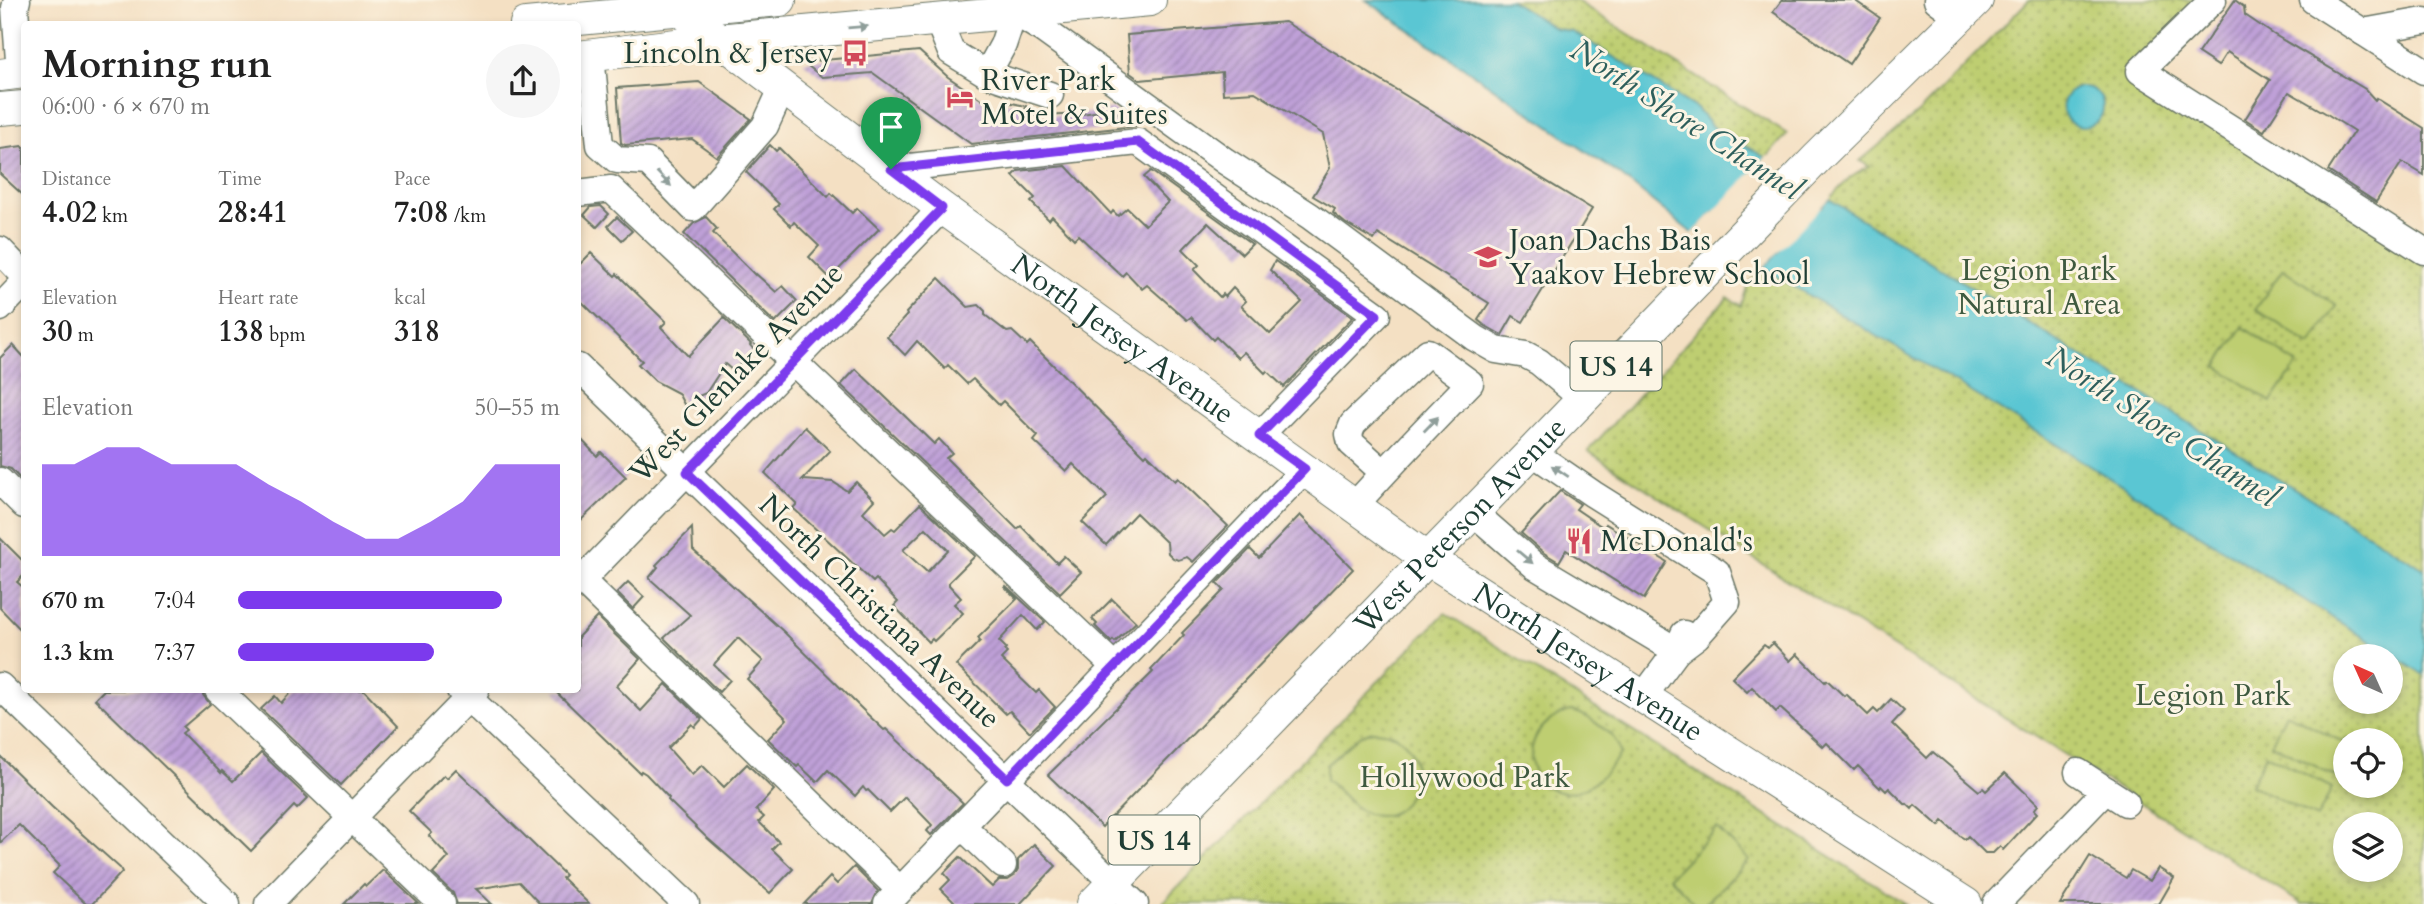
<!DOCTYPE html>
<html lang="en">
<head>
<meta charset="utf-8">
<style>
	body { margin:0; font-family:Cardo,serif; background:#f6f6f6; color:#222; height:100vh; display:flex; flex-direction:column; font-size:26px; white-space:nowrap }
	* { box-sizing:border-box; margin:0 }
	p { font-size:23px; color:#767676 }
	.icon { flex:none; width:38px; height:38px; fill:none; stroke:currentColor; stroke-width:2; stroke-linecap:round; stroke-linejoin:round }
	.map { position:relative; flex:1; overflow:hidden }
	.drawer { position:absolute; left:21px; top:21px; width:560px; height:672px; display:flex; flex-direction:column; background:#fff; border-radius:7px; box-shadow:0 4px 10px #0003 }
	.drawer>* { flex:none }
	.needle { width:46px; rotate:315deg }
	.controls { position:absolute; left:2333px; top:644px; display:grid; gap:14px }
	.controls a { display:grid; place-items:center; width:70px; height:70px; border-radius:50%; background:#fff; box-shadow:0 4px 10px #0003; font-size:35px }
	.pin { position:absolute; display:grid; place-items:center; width:60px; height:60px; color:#fff; margin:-72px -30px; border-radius:50% 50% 50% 0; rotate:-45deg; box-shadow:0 0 7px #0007 }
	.pin .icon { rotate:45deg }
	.round { display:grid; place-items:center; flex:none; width:74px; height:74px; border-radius:37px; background:#f6f6f6 }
	.summary { display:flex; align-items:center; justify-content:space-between; height:119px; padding:0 21px }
	h1 { font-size:38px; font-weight:800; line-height:52px }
	.figures { display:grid; grid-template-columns:repeat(3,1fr); gap:10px; height:119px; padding:7px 21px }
	.figures div { display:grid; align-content:center }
	.figures b { font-size:30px; font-weight:800 }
	.figures small { font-size:19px; font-weight:400 }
	.figures p { font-size:19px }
	.chart { height:196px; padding:14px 21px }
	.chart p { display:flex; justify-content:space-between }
	.chart svg { width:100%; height:126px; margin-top:7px; fill:#7c3aed; opacity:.7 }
	ul { padding:0 21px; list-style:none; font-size:23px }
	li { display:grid; grid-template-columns:112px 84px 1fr; align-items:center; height:52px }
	li i { height:18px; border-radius:9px; background:#7c3aed }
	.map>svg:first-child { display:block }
</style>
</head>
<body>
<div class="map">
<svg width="2424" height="904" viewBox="0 0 2424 904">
	<defs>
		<pattern id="grass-dots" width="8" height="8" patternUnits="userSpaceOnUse" patternTransform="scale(1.75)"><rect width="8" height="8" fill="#bece71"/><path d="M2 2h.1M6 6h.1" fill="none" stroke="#9aa85e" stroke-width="1.8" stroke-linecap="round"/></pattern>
		<pattern id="building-hatch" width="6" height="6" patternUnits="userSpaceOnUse" patternTransform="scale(1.75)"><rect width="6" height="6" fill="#bfa0d8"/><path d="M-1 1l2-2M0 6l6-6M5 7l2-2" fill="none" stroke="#9b84b0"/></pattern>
	</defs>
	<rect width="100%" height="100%" fill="#fcf5e5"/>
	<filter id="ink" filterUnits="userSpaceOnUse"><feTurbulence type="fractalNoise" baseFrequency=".0143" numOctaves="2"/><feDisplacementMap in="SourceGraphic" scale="14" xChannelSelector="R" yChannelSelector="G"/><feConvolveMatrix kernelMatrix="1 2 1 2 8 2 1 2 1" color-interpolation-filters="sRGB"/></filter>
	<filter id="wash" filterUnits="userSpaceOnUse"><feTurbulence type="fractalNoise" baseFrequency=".00686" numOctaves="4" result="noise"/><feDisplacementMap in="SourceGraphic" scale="28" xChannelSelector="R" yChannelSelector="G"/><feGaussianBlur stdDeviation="1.57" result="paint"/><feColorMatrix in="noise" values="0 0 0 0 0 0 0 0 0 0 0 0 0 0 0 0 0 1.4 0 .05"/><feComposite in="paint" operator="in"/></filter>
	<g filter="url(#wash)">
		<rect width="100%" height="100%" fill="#f4e0c3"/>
		<g fill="url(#grass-dots)" stroke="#6e8652" stroke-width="2" fill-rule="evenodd">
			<polygon points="1510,0 1575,0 1787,134 1766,158 1711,126 1697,109 1573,32 1554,28"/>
			<polygon points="2029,0 2203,0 2137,67 2424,259 2424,569 1829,199 1850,178 1869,166 1860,161 1919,112"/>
			<path d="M 1763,268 L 1988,402 L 2424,675 L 2424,904 L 2302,904 L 1793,584 L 1588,451 L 1728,297 L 1741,306 L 1748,284 ZM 2345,656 L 2390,656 L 2390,702 L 2345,702 ZM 2345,740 L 2390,740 L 2390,786 L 2345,786 ZM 2345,824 L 2390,824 L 2390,870 L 2345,870 Z"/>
			<polygon points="1445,613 1906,904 1165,904 1163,902"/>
		</g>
		<g fill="#bece71" stroke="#6e8652" stroke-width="2">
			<polygon points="2283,269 2337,306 2310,345 2256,309"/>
			<polygon points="2243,327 2297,364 2271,402 2217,366"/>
			<path d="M 1570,711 C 1582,711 1611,732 1617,743 C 1619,746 1619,750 1620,754 C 1555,851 1486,738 1570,711 Z"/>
			<polygon points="2286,713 2345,743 2345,762 2337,777 2271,744"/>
			<path d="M 1372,731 C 1442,731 1417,831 1368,814 C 1350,808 1341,789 1326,780 L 1326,765 L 1359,736 Z"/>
			<polygon points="2266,754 2332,788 2317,818 2251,785"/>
			<polygon points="1717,828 1749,860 1705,904 1696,904 1669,877"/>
		</g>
		<g fill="#5ac6d3" stroke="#3c8284" stroke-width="2">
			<polygon points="1366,0 1510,0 1554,28 1573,32 1697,109 1711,126 1766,158 1758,166 1822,207 1829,199 2424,569 2424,675 1988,402 1763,268 1779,251 1715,211 1693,234 1620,175"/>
			<circle cx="2083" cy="107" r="20"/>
		</g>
		<polygon fill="#f4e0c3" points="1768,155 1769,159 1763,165 1821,203 1828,196 1832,196 1760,271 1760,266 1774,251 1716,215 1695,236 1690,236"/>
		<g id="blocks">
			<g fill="url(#building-hatch)" fill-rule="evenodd">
				<polygon points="1782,0 1854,0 1880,18 1849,64 1773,12"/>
				<polygon points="2235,0 2244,7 2245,15 2273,34 2365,89 2375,100 2376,98 2424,128 2424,175 2402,162 2376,202 2328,171 2354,131 2327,114 2289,92 2264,131 2245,119 2270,80 2227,52 2218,66 2198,53"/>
				<polygon points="1285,22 1592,209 1523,322 1513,316 1502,335 1484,325 1478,320 1489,303 1378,234 1374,240 1345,223 1333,213 1335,209 1313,196 1330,168 1323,134 1255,92 1223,94 1222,72 1140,80 1130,73 1127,35"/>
				<polygon points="919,51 948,77 1002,113 1007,102 1026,106 1024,117 1082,114 1112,109 1135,126 971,144 873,73 822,77 803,62"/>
				<polygon points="699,82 751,119 717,157 692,139 625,145 621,143 617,88"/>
				<polygon points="770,145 776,151 779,148 828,197 831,193 852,213 857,208 879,229 830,278 809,257 819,246 794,222 791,226 774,209 779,204 746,172"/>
				<polygon points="22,146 24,147 24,196 0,174 0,149"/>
				<polygon points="1066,166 1111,214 1113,211 1118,216 1127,208 1145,225 1168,202 1144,177 1151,171 1252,244 1242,254 1208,223 1183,249 1199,265 1194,270 1220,297 1223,294 1225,297 1233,288 1246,301 1241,306 1270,334 1302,302 1270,270 1275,261 1353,317 1284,387 1267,371 1265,373 1244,352 1238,358 1216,337 1213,340 1191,317 1187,320 1147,285 1142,289 1126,272 1122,276 1078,235 1074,239 1052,216 1049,220 1031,202 1035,198 1013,176 1018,171"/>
				<polygon points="601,206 609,214 597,227 584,215 591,207"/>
				<polygon points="617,217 632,231 622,240 608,226"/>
				<polygon points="706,217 717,229 713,233 755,275 756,274 776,292 783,286 797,301 775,323 684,234 694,223"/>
				<polygon points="591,253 615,276 617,274 666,322 661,327 688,356 724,318 751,344 750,345 754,350 733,371 725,364 706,393 696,397 686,408 678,393 655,381 638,364 642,361 578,298 578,266"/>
				<polygon points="939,278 968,307 979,305 985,311 985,315 1007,332 1012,331 1027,345 1030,342 1145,456 1147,454 1175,481 1178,478 1228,526 1193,562 1187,557 1178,560 1173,558 1168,553 1167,543 1136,513 1106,545 1082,522 1107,497 1073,464 1066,471 1034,441 1038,436 1003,401 999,405 973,379 967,384 948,365 945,369 917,341 905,355 887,337 907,315 906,313"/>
				<polygon points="13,345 24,357 24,483 11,469 0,466 0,358"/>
				<polygon points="856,369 934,444 939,439 952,453 946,458 1017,529 1021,526 1057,563 1064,556 1081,572 1060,593 841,385"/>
				<path d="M 805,427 L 830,451 L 802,480 L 833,482 L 847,491 L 856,482 L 874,500 L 863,512 L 885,534 L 892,528 L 895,530 L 920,504 L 975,556 L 949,582 L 949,585 L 961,598 L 954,604 L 963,613 L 934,641 L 932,639 L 929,642 L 894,606 L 898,602 L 876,579 L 873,582 L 793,508 L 797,504 L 765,473 ZM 926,528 L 948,550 L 927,572 L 903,550 Z"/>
				<polygon points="578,436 597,456 601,452 626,477 578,523"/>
				<polygon points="1560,491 1580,504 1576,509 1604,528 1606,524 1667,562 1644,599 1566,550 1559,562 1544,553 1521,533"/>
				<polygon points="1300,515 1353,569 1102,827 1048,775 1153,672 1151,670 1184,635 1182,633 1224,590 1217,583 1250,549 1259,558"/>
				<polygon points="692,528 693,550 784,632 864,711 884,730 886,729 963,803 931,835 927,831 932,825 905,797 890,812 868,790 866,791 863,787 855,796 828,770 817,782 799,765 797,767 768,739 787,719 747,679 763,661 738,638 715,663 714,665 730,680 719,692 664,638 690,615 649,578 658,567 656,565"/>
				<polygon points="0,538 24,562 24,575 17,582 24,588 24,633 0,608"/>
				<polygon points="628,582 644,597 633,609 617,593"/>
				<polygon points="1006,586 1045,622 1037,630 1023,615 999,641 1006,648 1004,650 1007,653 1001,659 1036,693 1039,690 1055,707 1030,732 1010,711 1006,714 956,665 980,641 978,638 1017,599 1005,587"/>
				<polygon points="1112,599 1136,622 1115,642 1113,640 1111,642 1095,626 1097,624 1092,619"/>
				<polygon points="597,617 640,659 616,686 641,711 666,684 702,719 695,727 692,724 668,748 692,775 702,765 724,787 747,764 774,790 756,810 764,817 759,822 779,842 772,849 793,869 770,893 705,836 668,800 669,798 646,774 641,771 640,773 554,690 578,690 578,637"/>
				<polygon points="1773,643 1790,661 1797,654 1825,682 1827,680 1844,696 1846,694 1868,715 1874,709 1878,713 1891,699 1904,711 1892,724 1927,758 1933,752 1979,791 1983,788 1986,791 2005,773 2038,805 2034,810 2037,813 2003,850 2000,846 1993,853 1985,853 1968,836 1965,839 1960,836 1943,821 1939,826 1915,805 1912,809 1907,804 1906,805 1889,788 1886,791 1881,786 1880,788 1858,766 1854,770 1827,743 1823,747 1780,708 1776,712 1752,687 1747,692 1732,678 1764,645 1768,648"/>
				<polygon points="104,690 203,690 203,695 210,704 183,727 186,730 182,733 221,773 222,771 233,781 261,753 308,798 297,809 294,806 251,851 95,699"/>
				<polygon points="293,690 364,690 398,726 341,785 261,709 275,696 281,703"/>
				<polygon points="0,756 52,807 120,868 122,872 92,904 86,904 53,873 60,866 19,825 0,843"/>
				<polygon points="456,769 565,875 562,878 589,904 540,904 519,882 476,889 492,904 457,904 453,893 433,874 449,857 429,836 432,833 409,811 444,775 447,778"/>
				<polygon points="1034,844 1056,866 1020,904 956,904 941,889 950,880 944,873 960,857 992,887 999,880 1008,880 1014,876 1018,869 1018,860"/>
				<polygon points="2090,856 2126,878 2131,870 2150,881 2158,868 2174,878 2159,904 2060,904"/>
				<polygon points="854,867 878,891 872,904 804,904 830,877 837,884"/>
				<polygon points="383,870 419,904 344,904 364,884 366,886"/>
			</g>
		</g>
	</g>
	<g filter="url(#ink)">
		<use href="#blocks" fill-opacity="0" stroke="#6a7666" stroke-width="2"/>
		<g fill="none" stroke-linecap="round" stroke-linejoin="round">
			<g stroke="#6a7666" stroke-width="29">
				<g id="minor">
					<polyline points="17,0 15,8 20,73"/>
					<polyline points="1937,0 1960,17"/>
					<polyline points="2213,0 2140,71 2424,251"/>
					<polyline points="2313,0 2424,71"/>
					<polyline points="938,20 951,52 987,74 1003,45 1014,12 1042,29 1225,161 1310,216 1475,338 1496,350 1526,355 1539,362 1584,400"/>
					<polyline points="2363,32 2424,21"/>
					<polyline points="591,56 600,145 617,160 648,162 693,208 765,126 782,89"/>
					<polyline points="987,74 1050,95"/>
					<polyline points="891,169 1138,142 1377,315 1259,436"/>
					<polyline points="578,193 611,189 1115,667"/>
					<polyline points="0,250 24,275"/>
					<polyline points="0,308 24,283"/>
					<polyline points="578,367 1135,904"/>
					<polyline points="1532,452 1593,494 1717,572 1727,602 1697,636 1677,651"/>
					<polyline points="0,481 24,505"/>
					<path d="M 1355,505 C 1392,464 1431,423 1470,383 L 1428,352 L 1353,424 L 1349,434 L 1351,443 L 1384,473"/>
					<polyline points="1473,512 1535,566 1677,651"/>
					<polyline points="578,577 900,890"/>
					<polyline points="578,584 942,208"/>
					<polyline points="0,686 227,904"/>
					<polyline points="218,690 442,904"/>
					<polyline points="460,690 686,904"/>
					<polyline points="1643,697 1677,651 1684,634"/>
					<polyline points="2078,772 2126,803"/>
					<polyline points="962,826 1003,865"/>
					<polyline points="268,904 476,690"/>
					<polyline points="887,904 1305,469"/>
					<polyline points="1996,904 2106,790"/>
				</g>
			</g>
			<g stroke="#6a7666" stroke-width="34">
				<g id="major">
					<path id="s1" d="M 679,9 L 942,208 L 1428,559 L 1966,904"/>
					<polyline points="526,24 780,0"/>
					<polyline points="578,57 717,40 1150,0"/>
					<polyline points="0,75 24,72"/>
					<polyline points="0,109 24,107"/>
					<path id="s2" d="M 1093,904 L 1817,158 L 1977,0"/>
				</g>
			</g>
			<use href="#minor" stroke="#fff" stroke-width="26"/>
			<use href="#major" stroke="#fff" stroke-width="32"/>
		</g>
		<defs><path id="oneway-solid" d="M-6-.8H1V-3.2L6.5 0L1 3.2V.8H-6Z" transform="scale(1.75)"/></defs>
		<g fill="#8f9e9a">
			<use href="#oneway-solid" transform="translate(858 27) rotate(-5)"/>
			<use href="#oneway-solid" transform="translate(664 179) rotate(45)"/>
			<use href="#oneway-solid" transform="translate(1431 424) rotate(-46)"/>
			<use href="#oneway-solid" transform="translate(1560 471) rotate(-146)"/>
			<use href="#oneway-solid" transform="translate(1525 557) rotate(40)"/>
		</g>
	</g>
	<g fill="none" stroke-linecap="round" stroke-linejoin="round" filter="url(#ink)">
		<g stroke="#fff" stroke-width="14">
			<polygon id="route" points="1138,142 1377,315 1259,436 1305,469 1007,779 687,472 942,208 891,169"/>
		</g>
		<use href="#route" stroke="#7c3aed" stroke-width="9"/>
	</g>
	<defs>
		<g id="bus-bare" transform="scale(2.1)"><path d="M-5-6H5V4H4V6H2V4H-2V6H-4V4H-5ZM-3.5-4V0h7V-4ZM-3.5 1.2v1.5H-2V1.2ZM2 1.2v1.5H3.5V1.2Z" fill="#d1495b" stroke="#fcf5e5" stroke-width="2.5" paint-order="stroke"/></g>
		<g id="hotel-bare" transform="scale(2.1)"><path d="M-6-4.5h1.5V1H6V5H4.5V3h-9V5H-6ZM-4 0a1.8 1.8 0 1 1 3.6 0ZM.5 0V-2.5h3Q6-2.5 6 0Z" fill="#d1495b" stroke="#fcf5e5" stroke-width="2.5" paint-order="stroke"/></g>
		<g id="school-bare" transform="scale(2.1)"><path d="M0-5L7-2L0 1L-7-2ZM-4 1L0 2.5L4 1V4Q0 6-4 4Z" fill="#d1495b" stroke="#fcf5e5" stroke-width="2.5" paint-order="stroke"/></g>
		<g id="restaurant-bare" transform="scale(2.1)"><path d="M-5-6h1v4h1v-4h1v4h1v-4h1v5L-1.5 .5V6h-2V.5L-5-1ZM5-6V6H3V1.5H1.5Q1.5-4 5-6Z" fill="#d1495b" stroke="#fcf5e5" stroke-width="2.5" paint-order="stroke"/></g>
	</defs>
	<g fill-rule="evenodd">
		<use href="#bus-bare" x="855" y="53"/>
		<use href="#hotel-bare" x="960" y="97"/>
		<use href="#school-bare" x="1488" y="257"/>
		<use href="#restaurant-bare" x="1579" y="541"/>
	</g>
	<g text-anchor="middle" stroke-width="6" stroke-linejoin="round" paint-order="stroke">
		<g fill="#fcf5e5" stroke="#617469" stroke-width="2">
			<rect x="1570.5" y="341.5" width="91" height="49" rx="5"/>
			<rect x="1108.5" y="815.5" width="91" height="49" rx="5"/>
		</g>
		<g font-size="28" font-weight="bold" fill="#1f3d34">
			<text x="1616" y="376">US 14</text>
			<text x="1154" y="850">US 14</text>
		</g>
		<g font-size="30" fill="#1f3d34" stroke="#fcf5e5" text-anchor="start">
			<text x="834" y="63" text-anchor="end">Lincoln &amp; Jersey</text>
			<text x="981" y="90">River Park<tspan x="981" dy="34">Motel &amp; Suites</tspan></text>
			<text x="1509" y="250">Joan Dachs Bais<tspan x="1509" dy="34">Yaakov Hebrew School</tspan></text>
			<text x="1600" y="551">McDonald's</text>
		</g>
		<g font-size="30" fill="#3f5a40" stroke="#fcf5e5">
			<text x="2039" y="280">Legion Park<tspan x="2039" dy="34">Natural Area</tspan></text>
			<text x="2213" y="705">Legion Park</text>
			<text x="1465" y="787">Hollywood Park</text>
		</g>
		<g font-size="30" fill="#1f3d34" stroke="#fcf5e5">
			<text dy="10" stroke="none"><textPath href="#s1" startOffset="553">North Jersey Avenue</textPath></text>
			<text transform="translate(736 373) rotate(-46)" y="10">West Glenlake Avenue</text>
			<text dy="10" stroke="none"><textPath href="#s2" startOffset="527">West Peterson Avenue</textPath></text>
			<text transform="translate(880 611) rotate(44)" y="10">North Christiana Avenue</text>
			<text dy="10" stroke="none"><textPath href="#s1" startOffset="1120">North Jersey Avenue</textPath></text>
		</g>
		<g font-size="32" font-style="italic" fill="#2e5f5c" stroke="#fcf5e5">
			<text transform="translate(1687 119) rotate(33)" y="11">North Shore Channel</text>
			<text transform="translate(2163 426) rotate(33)" y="11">North Shore Channel</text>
		</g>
	</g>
</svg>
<div class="controls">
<a><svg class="needle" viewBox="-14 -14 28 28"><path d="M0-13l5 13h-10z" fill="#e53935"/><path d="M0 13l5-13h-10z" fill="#767676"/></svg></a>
<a><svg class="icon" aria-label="locate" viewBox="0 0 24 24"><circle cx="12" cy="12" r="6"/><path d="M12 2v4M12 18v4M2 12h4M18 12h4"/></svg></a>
<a><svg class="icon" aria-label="layers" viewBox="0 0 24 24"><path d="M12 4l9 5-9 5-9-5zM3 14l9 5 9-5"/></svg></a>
</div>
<div class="pin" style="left:891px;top:169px;background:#1e9e55"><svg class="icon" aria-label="arrive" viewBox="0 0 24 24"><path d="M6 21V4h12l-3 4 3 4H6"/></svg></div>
<section class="drawer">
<div class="summary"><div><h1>Morning run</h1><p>06:00 · 6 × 670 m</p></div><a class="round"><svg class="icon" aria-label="share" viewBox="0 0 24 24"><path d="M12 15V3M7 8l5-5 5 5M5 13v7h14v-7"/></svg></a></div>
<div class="figures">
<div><p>Distance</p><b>4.02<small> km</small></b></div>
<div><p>Time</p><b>28:41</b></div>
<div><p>Pace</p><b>7:08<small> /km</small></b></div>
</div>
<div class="figures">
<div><p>Elevation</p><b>30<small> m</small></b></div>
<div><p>Heart rate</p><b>138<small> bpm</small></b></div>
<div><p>kcal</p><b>318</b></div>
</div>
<div class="chart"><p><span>Elevation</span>50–55 m</p>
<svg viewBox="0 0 160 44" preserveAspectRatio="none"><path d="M0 44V12L10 12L20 6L30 6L40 12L50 12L60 12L70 19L80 25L90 32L100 38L110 38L120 32L130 25L140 12L150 12L160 12V44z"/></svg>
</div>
<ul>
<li><b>670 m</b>7:04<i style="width:82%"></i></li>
<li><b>1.3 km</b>7:37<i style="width:61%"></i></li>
</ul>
</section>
</div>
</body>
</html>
